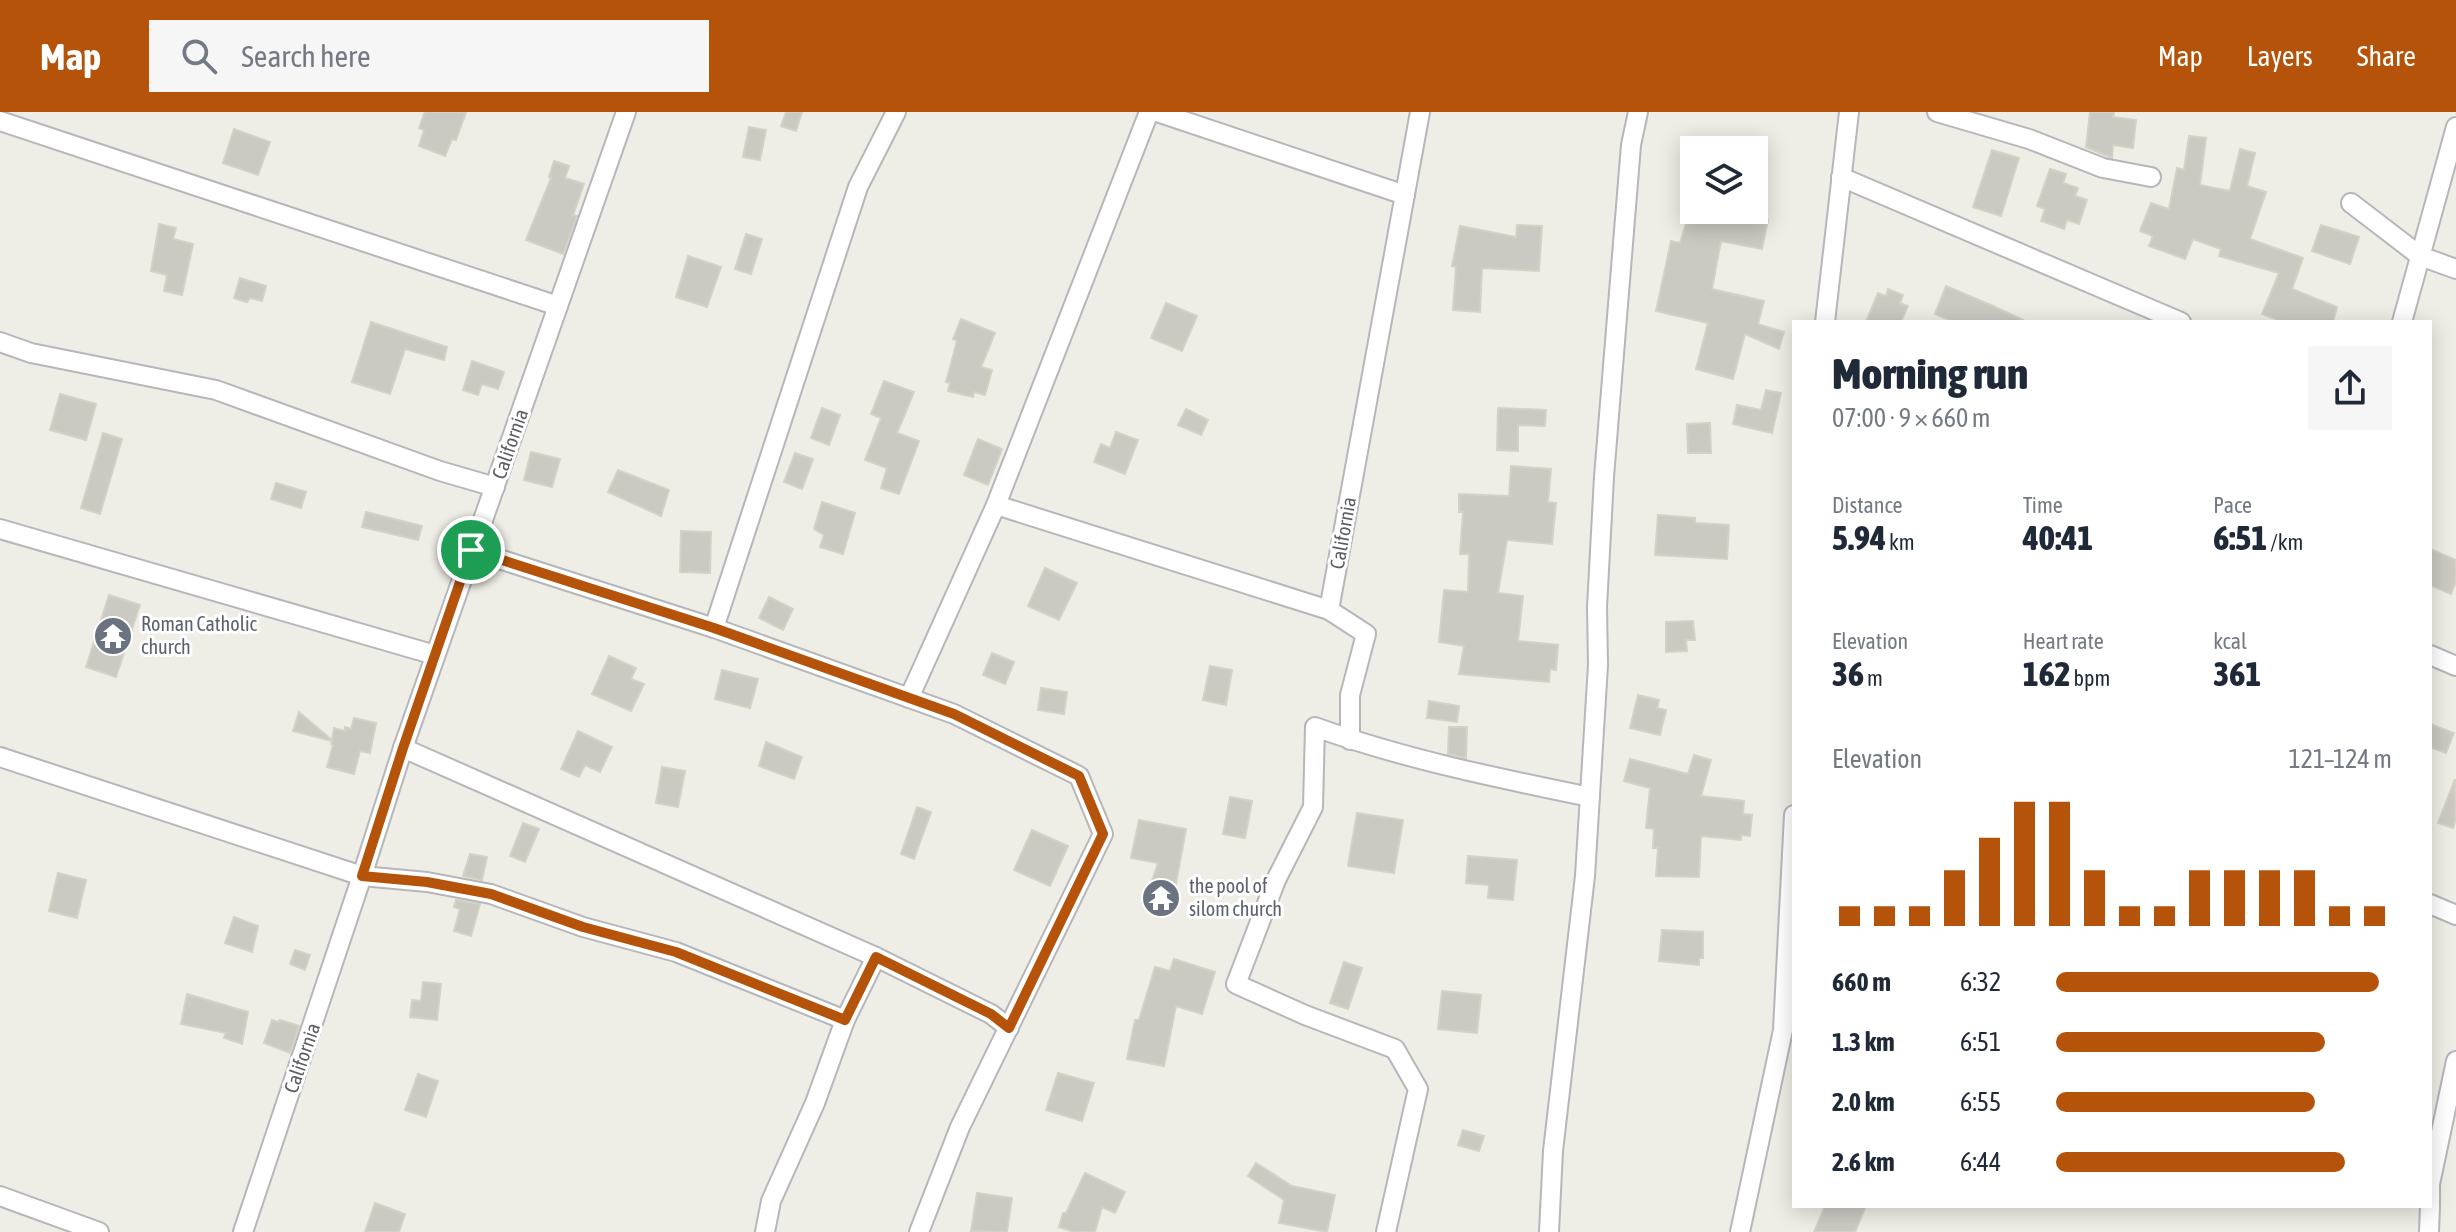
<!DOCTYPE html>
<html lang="en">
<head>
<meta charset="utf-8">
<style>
	body { margin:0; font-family:"Asap Condensed",sans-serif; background:#f6f6f7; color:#1f2937; height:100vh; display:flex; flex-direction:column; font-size:30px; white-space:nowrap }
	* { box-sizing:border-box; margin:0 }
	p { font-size:26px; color:#747a83 }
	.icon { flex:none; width:44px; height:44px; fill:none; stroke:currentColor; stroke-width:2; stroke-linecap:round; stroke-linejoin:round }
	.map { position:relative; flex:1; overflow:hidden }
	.details { position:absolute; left:1792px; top:208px; width:640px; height:888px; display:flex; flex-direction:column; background:#fff; border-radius:0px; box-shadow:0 4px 20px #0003 }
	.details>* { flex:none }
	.fabs { position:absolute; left:1680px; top:24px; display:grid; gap:16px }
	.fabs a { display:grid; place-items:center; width:88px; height:88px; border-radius:0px; background:#fff; box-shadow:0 4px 20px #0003; font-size:40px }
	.pin { position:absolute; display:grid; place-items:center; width:68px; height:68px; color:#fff; margin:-34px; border:4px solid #fff; border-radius:50%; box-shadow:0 2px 8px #0007 }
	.round { display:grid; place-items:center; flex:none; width:84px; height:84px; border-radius:0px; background:#f6f6f7 }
	.headline { display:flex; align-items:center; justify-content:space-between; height:136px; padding:0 40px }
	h1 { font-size:44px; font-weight:800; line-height:60px }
	.metrics { display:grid; grid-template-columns:repeat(3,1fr); gap:12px; height:136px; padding:8px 40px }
	.metrics div { display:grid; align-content:center }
	.metrics b { font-size:34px; font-weight:800 }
	.metrics small { font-size:22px; font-weight:400 }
	.metrics p { font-size:22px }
	.chart { height:224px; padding:16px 40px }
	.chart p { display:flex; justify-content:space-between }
	.chart svg { width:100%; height:144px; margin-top:8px; stroke:#b45309; stroke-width:6 }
	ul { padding:0 40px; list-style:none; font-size:26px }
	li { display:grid; grid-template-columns:128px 96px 1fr; align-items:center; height:60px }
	li i { height:20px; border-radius:10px; background:#b45309 }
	header { display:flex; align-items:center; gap:48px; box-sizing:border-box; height:112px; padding:0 40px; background:#b45309; color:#fff }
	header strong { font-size:38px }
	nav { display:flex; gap:44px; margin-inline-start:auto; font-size:28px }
	.search { width:560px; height:72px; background:#f6f6f7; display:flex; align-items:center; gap:20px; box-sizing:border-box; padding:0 28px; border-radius:0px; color:#747a83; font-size:30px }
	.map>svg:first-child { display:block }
</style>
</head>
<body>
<header>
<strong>Map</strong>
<div class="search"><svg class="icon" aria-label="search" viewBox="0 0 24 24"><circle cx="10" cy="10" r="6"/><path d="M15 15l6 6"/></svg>Search here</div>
<nav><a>Map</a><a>Layers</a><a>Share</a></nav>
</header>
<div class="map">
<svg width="2456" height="1120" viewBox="0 0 2456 1120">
	<rect width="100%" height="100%" fill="#eeeee6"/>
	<g fill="#cac9c2" stroke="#d3d2c4" stroke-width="2">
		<polygon points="425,0 466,0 456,28 452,27 445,44 419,34 424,18 419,16"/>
		<polygon points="786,0 802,0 796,19 781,14"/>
		<polygon points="2090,0 2114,0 2113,5 2136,8 2133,36 2113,33 2112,46 2086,35"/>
		<polygon points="749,15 766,18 760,48 743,45"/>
		<polygon points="234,17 270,30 258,63 223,51"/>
		<polygon points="2189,24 2206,26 2200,73 2230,79 2240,37 2255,41 2247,74 2266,80 2250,127 2303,146 2292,177 2337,195 2333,210 2283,210 2262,202 2279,161 2219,144 2221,137 2193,127 2185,147 2149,134 2153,124 2140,119 2151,91 2169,97 2177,56 2184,58"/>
		<polygon points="1992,38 2019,46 2001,104 1973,95"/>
		<polygon points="554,49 569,54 565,66 584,72 573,103 577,104 563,142 526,128 551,66 549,65"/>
		<polygon points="2050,57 2066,62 2063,71 2078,76 2075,84 2087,88 2079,112 2067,108 2064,117 2041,109 2045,97 2037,94"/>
		<polygon points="1690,98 1726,98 1768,108 1762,137 1721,129 1712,177 1764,189 1758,212 1784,220 1779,237 1745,222 1733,267 1696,257 1708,211 1656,199 1671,129 1680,131"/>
		<polygon points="159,112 176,116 173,127 193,132 182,183 164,179 167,163 151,159"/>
		<polygon points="1517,113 1542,114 1539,159 1482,156 1480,200 1453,198 1456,155 1452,154 1460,114 1516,125"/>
		<polygon points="2321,113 2359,125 2350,152 2312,139"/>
		<polygon points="746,122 762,127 751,162 735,157"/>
		<polygon points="688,144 721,155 707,195 676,185"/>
		<polygon points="240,166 266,174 262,189 250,186 247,190 234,186"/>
		<polygon points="1946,174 1993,194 2027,210 1954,210 1935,202"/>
		<polygon points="1888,177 1903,183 1900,191 1908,194 1901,210 1866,210 1878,181 1886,184"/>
		<polygon points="1166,191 1197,204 1182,239 1151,226"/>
		<polygon points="961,207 995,221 981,255 992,258 985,283 974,280 973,285 948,279 950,271 946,270 957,229 953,227"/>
		<polygon points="371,210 447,235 444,248 405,237 390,282 352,270"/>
		<polygon points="472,249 504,260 498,277 482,272 478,283 463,278"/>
		<polygon points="884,269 914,280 897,321 919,329 899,382 881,376 887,356 865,348 881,306 871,302"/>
		<polygon points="1766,278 1781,281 1772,321 1733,312 1737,293 1761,298"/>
		<polygon points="60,282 96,292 86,328 50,318"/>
		<polygon points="822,296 840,303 829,333 811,326"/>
		<polygon points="1498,296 1546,298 1545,314 1518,313 1518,339 1497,338"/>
		<polygon points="1186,297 1208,308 1201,323 1178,313"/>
		<polygon points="1710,311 1711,341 1688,341 1687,312"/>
		<polygon points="1116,320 1138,328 1125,362 1094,350 1101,332 1110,336"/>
		<polygon points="103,321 122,327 100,402 81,396"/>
		<polygon points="978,327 1002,337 988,373 964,363"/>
		<polygon points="531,340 560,347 552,375 524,368"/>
		<polygon points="795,341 813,347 802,377 784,370"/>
		<polygon points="1511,354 1551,357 1548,390 1556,391 1552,432 1507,428 1498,481 1523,484 1518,529 1558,533 1556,558 1550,557 1549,570 1459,562 1464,534 1439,530 1444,478 1468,480 1469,442 1460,442 1463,400 1459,400 1459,382 1509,384"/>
		<polygon points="618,358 669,378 661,404 608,380"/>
		<polygon points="276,371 306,380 301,396 271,387"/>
		<polygon points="822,390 855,401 843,442 820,435 824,423 814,417"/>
		<polygon points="366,400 422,414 418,428 362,415"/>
		<polygon points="1658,403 1695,406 1695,411 1729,413 1727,447 1655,443"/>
		<polygon points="681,419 711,420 710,461 680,460"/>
		<polygon points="2430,437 2456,448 2456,470 2451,482 2430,473"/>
		<polygon points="1045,456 1077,471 1059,508 1028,494"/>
		<polygon points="109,483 140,493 116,565 86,555"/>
		<polygon points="769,485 793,497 783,518 759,506"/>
		<polygon points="1693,509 1695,528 1686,528 1687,539 1666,540 1666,510"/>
		<polygon points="992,541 1014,550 1005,572 983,563"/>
		<polygon points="609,544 636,556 631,567 644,572 631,599 592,582"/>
		<polygon points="1210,554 1232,558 1226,593 1203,588"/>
		<polygon points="722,558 758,567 750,596 715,587"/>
		<polygon points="1041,576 1067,580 1064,602 1038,598"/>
		<polygon points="1638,583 1659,588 1657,596 1666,598 1660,623 1630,616"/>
		<polygon points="1429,589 1459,594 1457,610 1427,606"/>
		<polygon points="299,600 332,628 334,616 345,619 345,615 351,617 354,606 376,611 370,641 360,639 354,662 327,655 333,633 331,632 332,629 293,619"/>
		<polygon points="2430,612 2454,621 2446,641 2430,635"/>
		<polygon points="1449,615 1467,615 1466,646 1448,642"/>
		<polygon points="578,619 612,635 600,660 585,653 579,665 561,657"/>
		<polygon points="766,630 802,645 794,667 759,654"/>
		<polygon points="1694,643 1711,648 1701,684 1744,689 1743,702 1752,703 1750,724 1741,723 1741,728 1701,724 1699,765 1656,764 1658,736 1653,736 1654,717 1646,716 1650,676 1624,669 1630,647 1688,662"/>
		<polygon points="662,655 685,659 678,695 656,691"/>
		<polygon points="2455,667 2456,707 2453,716 2438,711"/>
		<polygon points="1230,685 1252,689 1245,726 1223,722"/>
		<polygon points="917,695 931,700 914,747 901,742"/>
		<polygon points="1357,701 1403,708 1394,761 1348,754"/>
		<polygon points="1139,708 1186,717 1175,777 1178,778 1170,802 1144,793 1158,751 1131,746"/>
		<polygon points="523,711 539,717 525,750 510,744"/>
		<polygon points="1032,718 1068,734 1050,774 1014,758"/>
		<polygon points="470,742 487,745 482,768 463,764"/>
		<polygon points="1468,744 1517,748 1513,788 1488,786 1489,773 1466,771"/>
		<polygon points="58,761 86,768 77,806 49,799"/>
		<polygon points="456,788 480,792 471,824 454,819 460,797 454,795"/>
		<polygon points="234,805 258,814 252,840 225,831"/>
		<polygon points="1662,818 1703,820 1703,846 1699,846 1699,853 1659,849"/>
		<polygon points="295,838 310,843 305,858 290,852"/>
		<polygon points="1174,847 1215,860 1202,902 1176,894 1164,954 1127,947 1135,908 1139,908 1155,855 1170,859"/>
		<polygon points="1344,850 1362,856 1348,897 1330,891"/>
		<polygon points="423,870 441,872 437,908 410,905 412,888 421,889"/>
		<polygon points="1442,879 1481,883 1477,921 1438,917"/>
		<polygon points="187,882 248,900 242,932 224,926 226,921 181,912"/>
		<polygon points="272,908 279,910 280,908 299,914 290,941 264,931"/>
		<polygon points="1058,961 1094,971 1082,1009 1046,998"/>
		<polygon points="418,962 438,969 426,1005 405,998"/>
		<polygon points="1463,1018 1484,1024 1479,1039 1458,1033"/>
		<polygon points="1256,1051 1292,1074 1335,1083 1327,1120 1279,1111 1284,1088 1248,1064"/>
		<polygon points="1085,1061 1125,1080 1115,1101 1102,1095 1095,1120 1074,1120 1059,1115 1063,1101 1066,1101"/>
		<polygon points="977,1081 1012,1086 1007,1120 971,1119"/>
		<polygon points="375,1091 405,1102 399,1120 365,1120"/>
		<polygon points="1825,1094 1866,1094 1855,1120 1814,1120"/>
	</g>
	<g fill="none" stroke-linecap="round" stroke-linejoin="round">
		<g stroke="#b6b6bb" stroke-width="22">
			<g id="minor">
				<polyline points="1157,0 1405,83"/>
				<polyline points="1937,0 2029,27 2103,56 2151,65"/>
				<polyline points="0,9 558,194"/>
				<polyline points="1841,65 2181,210"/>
				<polyline points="2351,91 2420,144 2456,157"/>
				<polyline points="1825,210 1849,0"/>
				<polyline points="2402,210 2456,15"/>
				<polyline points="0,230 31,241 216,278 440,359 495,375"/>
				<polyline points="996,393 1329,498 1420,0"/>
				<polyline points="0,417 435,543"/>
				<polyline points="471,438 714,516 954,602 1079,664 1103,722 960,1015 919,1120"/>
				<polyline points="1329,498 1366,522 1350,583 1350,628"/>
				<polyline points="714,516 858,75 896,0"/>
				<polyline points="2430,543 2456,554"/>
				<polyline points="909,586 996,393 1149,0"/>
				<polyline points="403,636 876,845 991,902 1009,916"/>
				<polyline points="0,645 362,764 427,770 491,782 583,815 676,840 845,908"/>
				<polyline points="2430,792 2456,803"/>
				<polyline points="0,1084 99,1120"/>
				<polyline points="2430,1090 2430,1072 2456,949"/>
				<polyline points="243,1120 362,764 403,636 626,0"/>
				<polyline points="765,1120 771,1089 815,991 845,908 876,845"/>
				<path d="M 1386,1120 L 1418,977 L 1395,937 L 1305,903 L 1236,872 L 1276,768 L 1313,695 L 1315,615 C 1404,647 1497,666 1590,685"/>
				<polyline points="1549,1120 1553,1039 1585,764 1598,553 1597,495 1604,365 1631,33 1638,0"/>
				<polyline points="1740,1120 1783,918 1794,703"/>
				<polyline points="2429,1120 2430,1094"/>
			</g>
		</g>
		<use href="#minor" stroke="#fff" stroke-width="18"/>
	</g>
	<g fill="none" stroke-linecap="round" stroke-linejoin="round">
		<g stroke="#fff" stroke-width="16">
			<polygon id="route" points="471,438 714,516 954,602 1079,664 1103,722 1009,916 991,902 876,845 845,908 676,840 583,815 491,782 427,770 362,764 403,636"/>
		</g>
		<use href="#route" stroke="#b45309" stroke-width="10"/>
	</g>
	<defs>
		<g id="temple-disc" transform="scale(2)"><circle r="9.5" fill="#6b7280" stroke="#fff"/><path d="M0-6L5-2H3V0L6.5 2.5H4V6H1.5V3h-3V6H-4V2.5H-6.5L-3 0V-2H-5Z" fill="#fff"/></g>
	</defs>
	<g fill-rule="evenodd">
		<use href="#temple-disc" x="113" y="524"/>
		<use href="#temple-disc" x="1161" y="786"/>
	</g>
	<g text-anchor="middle" stroke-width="6" stroke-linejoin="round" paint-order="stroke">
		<g font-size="20" fill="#5d5f65" stroke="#fff">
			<text transform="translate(510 332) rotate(-71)" y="7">California</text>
			<text transform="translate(1343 421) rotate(-80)" y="7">California</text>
			<text transform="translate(302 946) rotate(-71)" y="7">California</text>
		</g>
		<g font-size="20" fill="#5b616d" stroke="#fff" text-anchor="start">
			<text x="141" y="519">Roman Catholic<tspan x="141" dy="23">church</tspan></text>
			<text x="1189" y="781">the pool of<tspan x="1189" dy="23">silom church</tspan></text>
		</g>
	</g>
</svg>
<div class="fabs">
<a><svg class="icon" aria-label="layers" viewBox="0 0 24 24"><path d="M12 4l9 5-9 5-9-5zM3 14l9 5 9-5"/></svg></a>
</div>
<div class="pin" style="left:471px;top:438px;background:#1e9e55"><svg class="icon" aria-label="arrive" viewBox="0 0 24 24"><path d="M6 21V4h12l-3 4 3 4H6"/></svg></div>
<section class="details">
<div class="headline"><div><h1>Morning run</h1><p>07:00 · 9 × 660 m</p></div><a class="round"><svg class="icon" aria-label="share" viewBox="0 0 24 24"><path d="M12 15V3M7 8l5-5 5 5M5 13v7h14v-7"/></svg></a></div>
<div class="metrics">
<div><p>Distance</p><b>5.94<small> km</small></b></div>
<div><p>Time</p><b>40:41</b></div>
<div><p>Pace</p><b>6:51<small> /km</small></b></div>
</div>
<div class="metrics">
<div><p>Elevation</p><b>36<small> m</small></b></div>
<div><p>Heart rate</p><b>162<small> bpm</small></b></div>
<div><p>kcal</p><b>361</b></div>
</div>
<div class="chart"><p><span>Elevation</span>121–124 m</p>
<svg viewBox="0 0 160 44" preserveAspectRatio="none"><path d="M5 44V38M15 44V38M25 44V38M35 44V27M45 44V17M55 44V6M65 44V6M75 44V27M85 44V38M95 44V38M105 44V27M115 44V27M125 44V27M135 44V27M145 44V38M155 44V38"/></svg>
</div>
<ul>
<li><b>660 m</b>6:32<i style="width:96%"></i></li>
<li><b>1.3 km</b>6:51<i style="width:80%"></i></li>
<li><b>2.0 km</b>6:55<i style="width:77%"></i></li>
<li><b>2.6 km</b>6:44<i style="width:86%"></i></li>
</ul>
</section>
</div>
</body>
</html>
